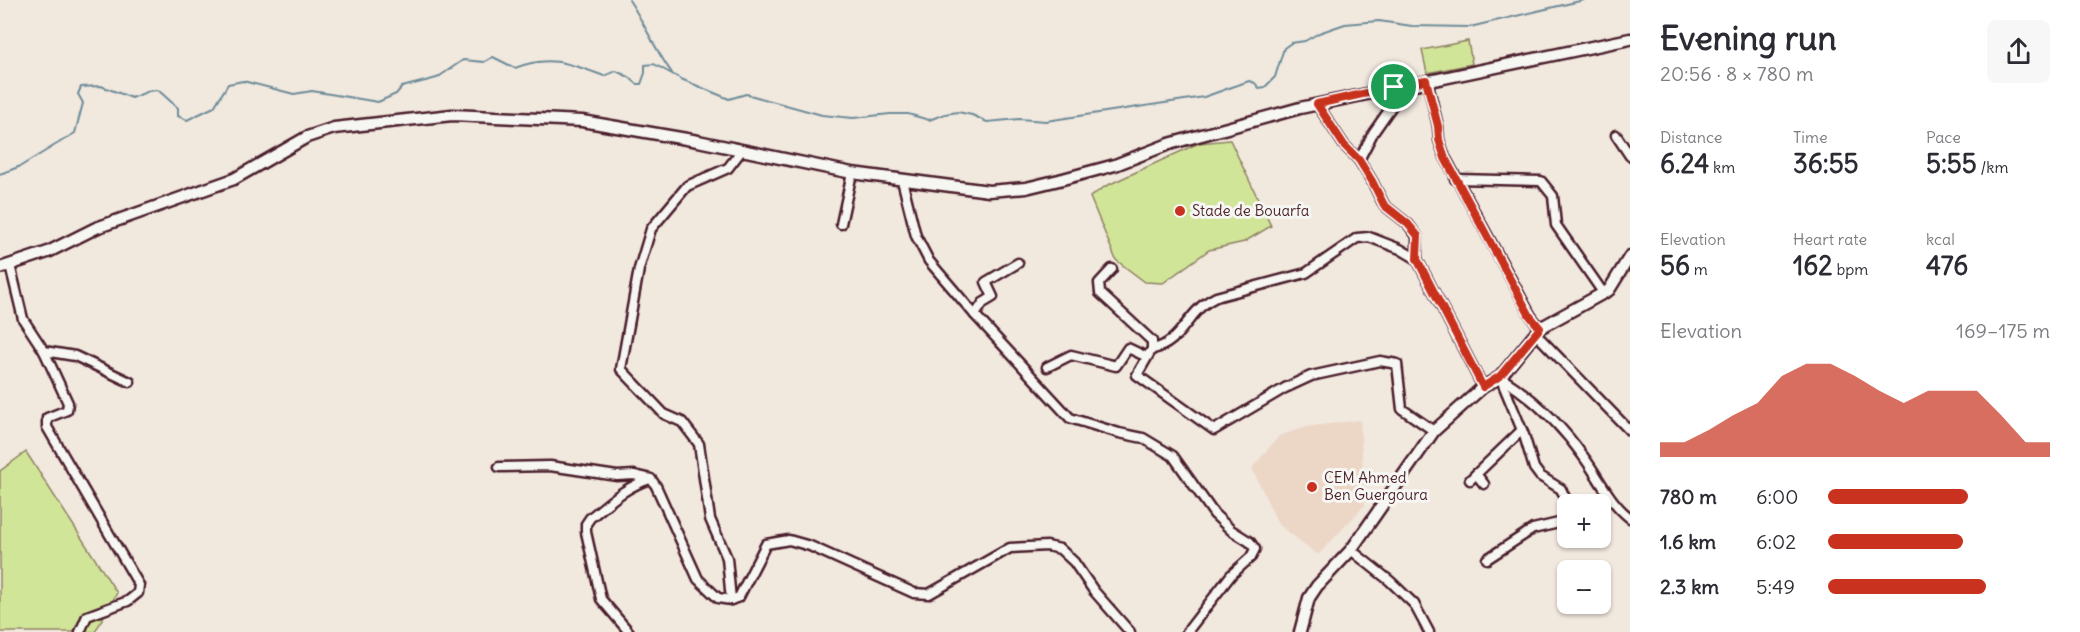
<!DOCTYPE html>
<html lang="en">
<head>
<meta charset="utf-8">
<style>
	body { margin:0; font-family:Delius,sans-serif; background:#f7f7f7; color:#2b2b33; height:100vh; display:flex; flex-direction:column; font-size:22px; white-space:nowrap }
	* { box-sizing:border-box; margin:0 }
	p { font-size:20px; color:#7c7c81 }
	.icon { flex:none; width:33px; height:33px; fill:none; stroke:currentColor; stroke-width:2; stroke-linecap:round; stroke-linejoin:round }
	.map { position:relative; flex:1; overflow:hidden }
	.side { display:flex; flex-direction:column; background:#fff; width:450px }
	.side>* { flex:none }
	.tools { position:absolute; left:1557px; top:494px; display:grid; gap:12px }
	.tools a { display:grid; place-items:center; width:54px; height:54px; border-radius:9px; background:#fff; box-shadow:0 2px 4px #0004; font-size:30px }
	.pin { position:absolute; display:grid; place-items:center; width:51px; height:51px; color:#fff; margin:-26px; border:3px solid #fff; border-radius:50%; box-shadow:0 2px 6px #0007 }
	.round { display:grid; place-items:center; flex:none; width:63px; height:63px; border-radius:9px; background:#f7f7f7 }
	.summary { display:flex; align-items:center; justify-content:space-between; height:102px; padding:0 30px }
	h1 { font-size:33px; font-weight:800; line-height:45px }
	.figures { display:grid; grid-template-columns:repeat(3,1fr); gap:9px; height:102px; padding:6px 30px }
	.figures div { display:grid; align-content:center }
	.figures b { font-size:26px; font-weight:800 }
	.figures small { font-size:16px; font-weight:400 }
	.figures p { font-size:16px }
	.chart { height:168px; padding:12px 30px }
	.chart p { display:flex; justify-content:space-between }
	.chart svg { width:100%; height:108px; margin-top:6px; fill:#c8321e; opacity:.7 }
	ul { padding:0 30px; list-style:none; font-size:20px }
	li { display:grid; grid-template-columns:96px 72px 1fr; align-items:center; height:45px }
	li i { height:15px; border-radius:8px; background:#c8321e }
	main { display:flex; flex:1; min-height:0 }
	.map>svg:first-child { display:block }
</style>
</head>
<body>
<main>
<div class="map">
<svg width="1630" height="632" viewBox="0 0 1630 632">
	<rect width="100%" height="100%" fill="#f1e8de"/>
	<filter id="ink" filterUnits="userSpaceOnUse"><feTurbulence type="fractalNoise" baseFrequency=".0167" numOctaves="2"/><feDisplacementMap in="SourceGraphic" scale="12" xChannelSelector="R" yChannelSelector="G"/><feConvolveMatrix kernelMatrix="1 2 1 2 8 2 1 2 1" color-interpolation-filters="sRGB"/></filter>
	<g filter="url(#ink)">
		<polygon fill="#ecd7c7" points="1360,420 1365,505 1318,555 1278,524 1252,468 1279,436 1305,427"/>
		<g fill="#d1e599" stroke="#8e8262" stroke-width="1.5">
			<polygon points="1468,41 1472,64 1427,73 1422,50"/>
			<polygon points="1230,140 1271,226 1244,242 1209,250 1163,283 1145,282 1116,260 1090,197 1106,186 1199,143"/>
			<polygon points="26,452 117,593 95,632 0,632 0,471"/>
		</g>
		<g fill="none" stroke-linecap="round" stroke-linejoin="round">
			<g stroke="#6e8c99" stroke-width="2">
				<path d="M 629,0 C 645,24 655,50 672,73"/>
				<path d="M 0,174 L 21,166 L 75,133 L 83,103 L 78,94 L 81,87 L 101,86 L 132,98 L 149,91 L 158,90 L 178,108 L 178,116 L 187,120 L 214,107 L 228,84 L 243,81 L 294,94 L 312,91 L 378,102 L 396,94 L 402,87 L 437,78 L 463,60 L 484,62 L 493,57 L 515,68 C 550,54 571,64 604,76 L 616,71 L 629,77 L 637,84 L 641,84 L 645,73 L 645,65 L 654,64 L 681,79 L 729,99 L 746,94 L 822,115 L 853,118 L 890,114 L 908,114 L 929,120 L 945,114 L 958,112 L 972,115 L 987,122 L 1019,119 L 1046,121 L 1204,97 L 1249,81 L 1255,83 L 1259,88 L 1265,87 L 1275,77 L 1284,48 L 1291,43 L 1305,41 L 1319,33 L 1345,24 L 1379,21 L 1412,26 L 1470,27 L 1584,0"/>
			</g>
			<g stroke="#4a1f2b" stroke-width="13">
				<g id="minor">
					<polyline points="1427,80 1438,126 1439,140 1445,157 1531,316 1540,328"/>
					<polyline points="1317,104 1344,145 1359,160 1372,181 1384,205 1408,224 1417,236 1417,259 1483,387"/>
					<polyline points="1616,135 1630,156"/>
					<polyline points="1359,160 1373,133 1394,103 1394,87"/>
					<polyline points="1455,179 1541,181 1553,196 1556,225 1604,294"/>
					<polyline points="902,180 916,236 929,261 975,315 1070,418 1119,433 1143,438 1173,456 1214,514 1231,530 1250,542 1255,549 1251,557 1231,575 1187,632"/>
					<polyline points="841,224 852,173"/>
					<polyline points="10,265 23,319 44,351 68,403 67,410 47,418 47,427 139,585 138,593 128,601 87,616 80,632"/>
					<polyline points="1112,269 1099,283 1100,293 1152,341 1152,349 1137,375 1214,430 1285,388 1311,376 1380,361 1397,364 1402,409 1434,431"/>
					<polyline points="975,315 983,303 993,297 986,282 1018,263"/>
					<polyline points="1535,333 1630,431"/>
					<path d="M 1152,349 C 1177,345 1185,320 1203,305 C 1207,302 1212,299 1216,297 L 1306,273 L 1357,238 L 1369,237 L 1400,249 L 1417,259"/>
					<polyline points="44,351 75,356 130,382"/>
					<polyline points="1047,367 1071,355 1116,366 1128,348 1147,357"/>
					<path d="M 1500,377 C 1532,397 1561,425 1583,456 C 1599,477 1609,502 1630,518"/>
					<polyline points="1500,377 1524,435 1534,468 1540,476 1561,489 1568,504"/>
					<polyline points="499,467 550,466 617,476 634,475 651,479 656,486 698,579 718,598 731,600 739,597 766,544 789,540 810,546 914,593 929,594 1010,548 1047,546 1060,549 1074,562 1094,591 1130,632"/>
					<polyline points="1476,474 1484,484"/>
					<polyline points="1470,480 1522,430"/>
					<polyline points="1351,550 1390,581 1414,604 1429,632"/>
					<polyline points="1487,559 1533,529 1563,522 1568,507"/>
					<polyline points="731,600 727,558 710,519 699,444 682,422 664,414 621,369 639,269 651,229 687,186 728,168 742,150"/>
					<path d="M 629,632 L 601,599 L 586,532 L 586,524 L 590,518 C 610,502 625,487 650,479"/>
				</g>
			</g>
			<g stroke="#4a1f2b" stroke-width="15">
				<g id="tertiary">
					<polyline points="0,268 48,252 96,228 234,179 307,137 334,128 452,115 582,121 698,141 852,173 989,191 1026,188 1059,180 1115,165 1169,144 1300,108 1630,39"/>
					<polyline points="1300,632 1309,598 1317,586 1351,550 1434,431 1483,387 1500,377 1540,328 1609,290 1630,256"/>
				</g>
			</g>
			<use href="#minor" stroke="#f6f6f2" stroke-width="8"/>
			<use href="#tertiary" stroke="#f6f6f2" stroke-width="10"/>
		</g>
	</g>
	<g fill="none" stroke-linecap="round" stroke-linejoin="round" filter="url(#ink)">
		<g stroke="#fff" stroke-width="12">
			<polygon id="route" points="1426,80 1438,126 1439,140 1445,158 1530,316 1540,328 1500,376 1483,387 1417,259 1418,236 1408,224 1384,205 1372,181 1359,160 1344,145 1317,104"/>
		</g>
		<use href="#route" stroke="#c8321e" stroke-width="8"/>
	</g>
	<g fill="#c8321e" stroke="#f6f6f2" stroke-width="2">
		<circle cx="1180" cy="211" r="6"/>
		<circle cx="1312" cy="487" r="6"/>
	</g>
	<g text-anchor="middle" stroke-width="6" stroke-linejoin="round" paint-order="stroke">
		<g font-size="15" fill="#4a1f2b" stroke="#f6f6f2" text-anchor="start">
			<text x="1192" y="216">Stade de Bouarfa</text>
			<text x="1324" y="483">CEM Ahmed<tspan x="1324" dy="17">Ben Guergoura</tspan></text>
		</g>
	</g>
</svg>
<div class="tools">
<a>+</a>
<a>−</a>
</div>
<div class="pin" style="left:1394px;top:87px;background:#1e9e55"><svg class="icon" aria-label="arrive" viewBox="0 0 24 24"><path d="M6 21V4h12l-3 4 3 4H6"/></svg></div>
</div>
<section class="side">
<div class="summary"><div><h1>Evening run</h1><p>20:56 · 8 × 780 m</p></div><a class="round"><svg class="icon" aria-label="share" viewBox="0 0 24 24"><path d="M12 15V3M7 8l5-5 5 5M5 13v7h14v-7"/></svg></a></div>
<div class="figures">
<div><p>Distance</p><b>6.24<small> km</small></b></div>
<div><p>Time</p><b>36:55</b></div>
<div><p>Pace</p><b>5:55<small> /km</small></b></div>
</div>
<div class="figures">
<div><p>Elevation</p><b>56<small> m</small></b></div>
<div><p>Heart rate</p><b>162<small> bpm</small></b></div>
<div><p>kcal</p><b>476</b></div>
</div>
<div class="chart"><p><span>Elevation</span>169–175 m</p>
<svg viewBox="0 0 160 44" preserveAspectRatio="none"><path d="M0 44V38L10 38L20 33L30 27L40 22L50 11L60 6L70 6L80 11L90 17L100 22L110 17L120 17L130 17L140 27L150 38L160 38V44z"/></svg>
</div>
<ul>
<li><b>780 m</b>6:00<i style="width:63%"></i></li>
<li><b>1.6 km</b>6:02<i style="width:61%"></i></li>
<li><b>2.3 km</b>5:49<i style="width:71%"></i></li>
</ul>
</section>
</main>
</body>
</html>
